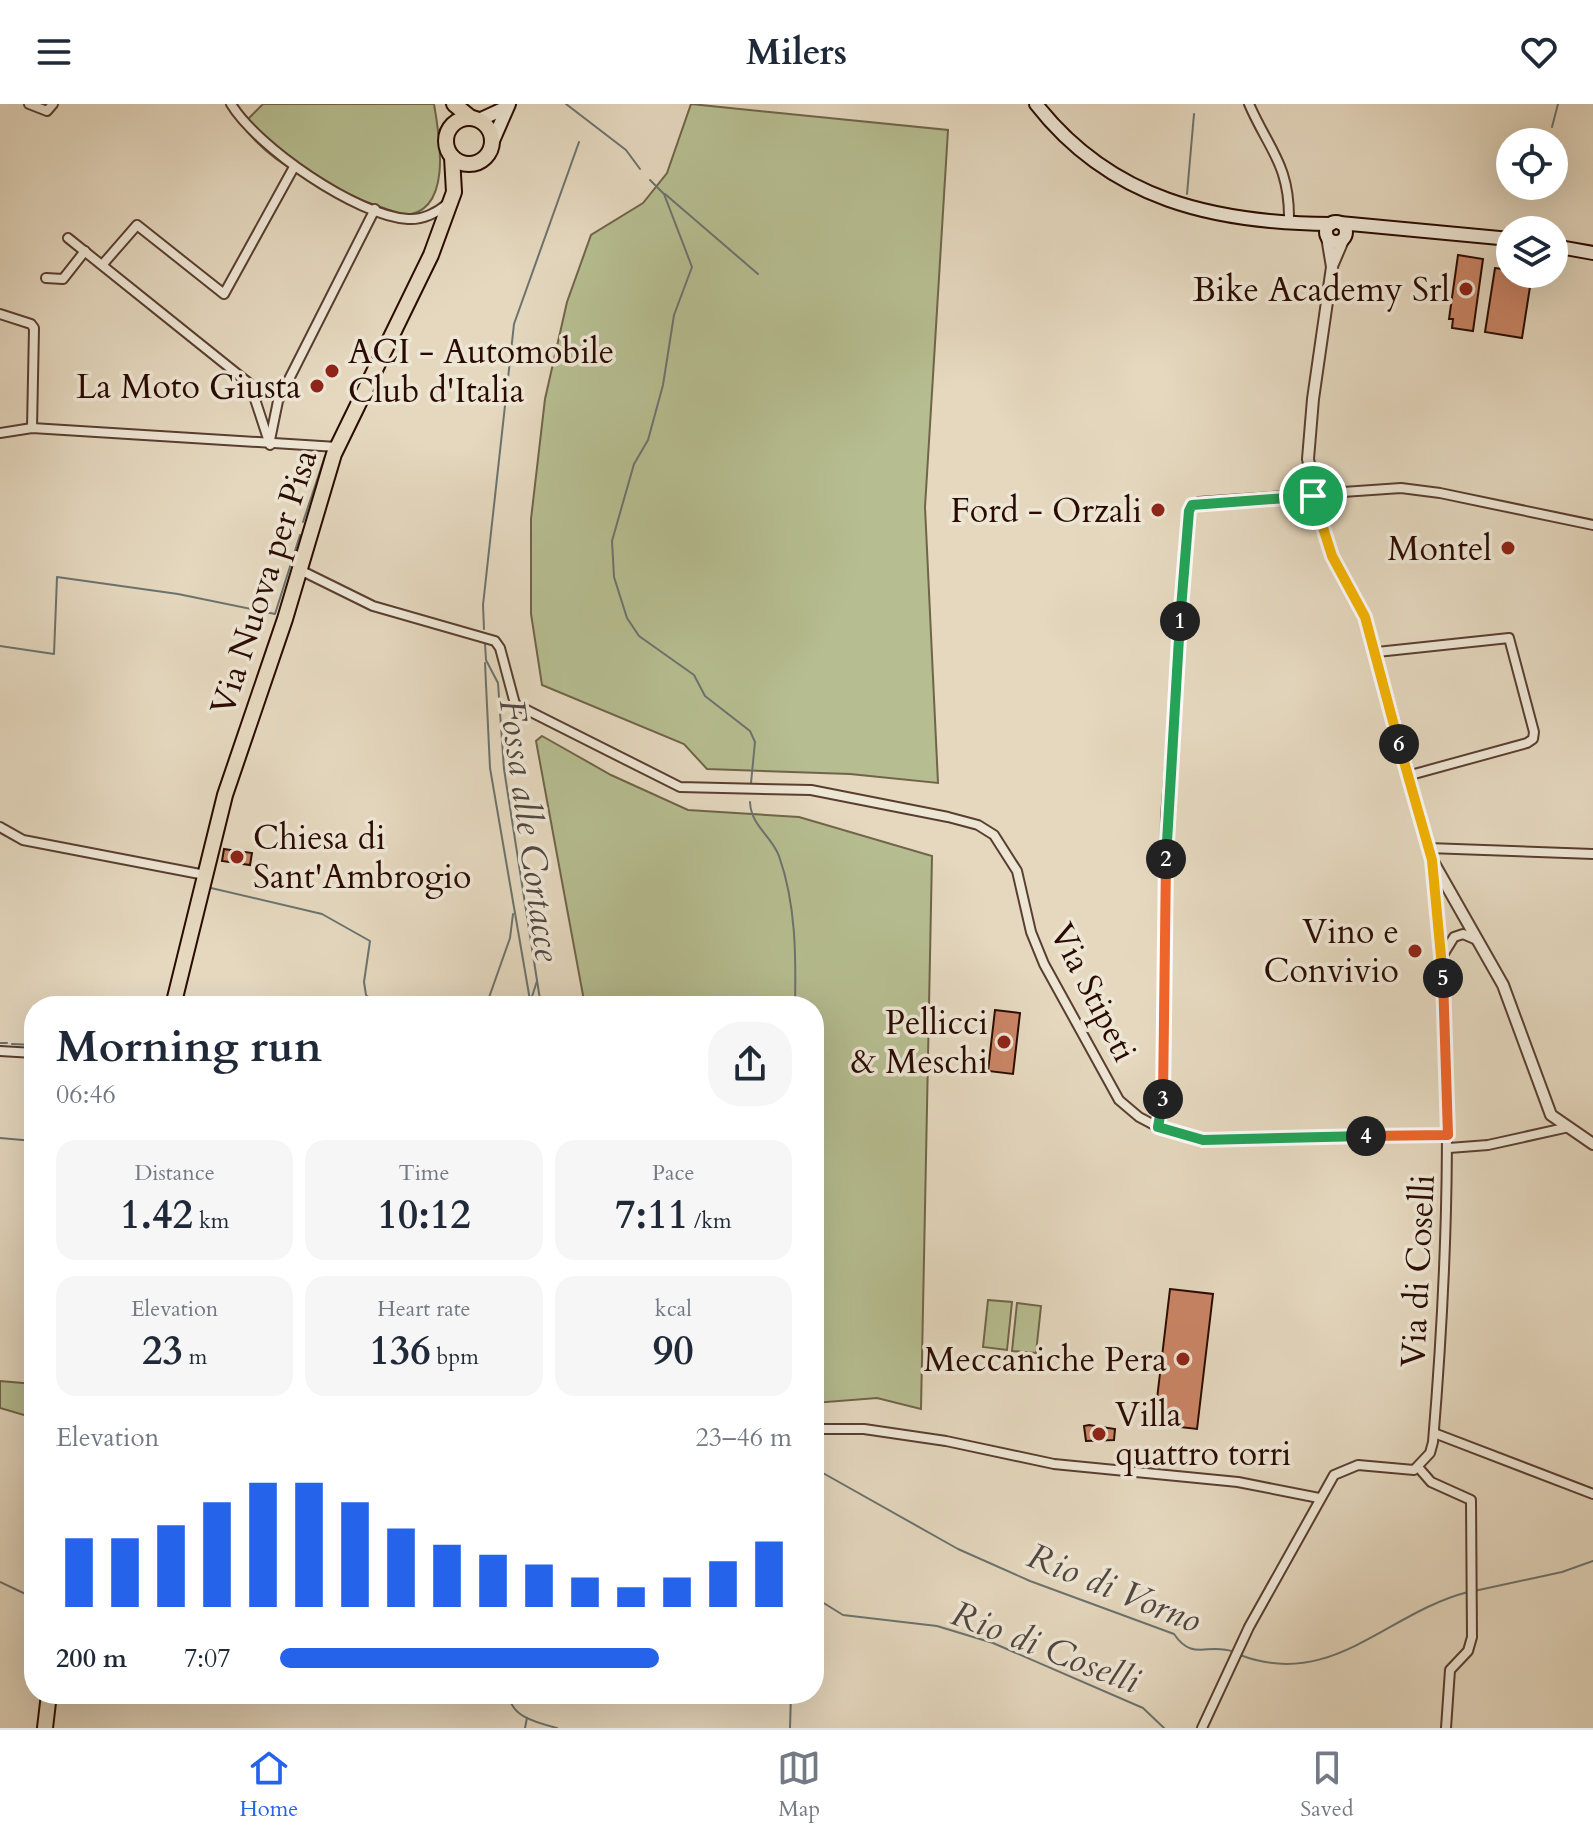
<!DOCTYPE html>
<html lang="en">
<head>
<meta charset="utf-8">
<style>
	body { margin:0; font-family:Cardo,serif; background:#f6f6f7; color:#1f2937; height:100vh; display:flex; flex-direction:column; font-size:30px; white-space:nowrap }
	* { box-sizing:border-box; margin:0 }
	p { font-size:26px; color:#747a83 }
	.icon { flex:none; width:44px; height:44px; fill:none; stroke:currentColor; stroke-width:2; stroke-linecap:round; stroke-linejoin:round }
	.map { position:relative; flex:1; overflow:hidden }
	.sheet { position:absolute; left:24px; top:892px; width:800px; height:708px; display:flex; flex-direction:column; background:#fff; border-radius:32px; box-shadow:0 8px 32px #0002 }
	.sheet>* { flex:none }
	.buttons { position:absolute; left:1496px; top:24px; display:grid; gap:16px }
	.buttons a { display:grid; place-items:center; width:72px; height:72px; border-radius:50%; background:#fff; box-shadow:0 8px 32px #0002; font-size:40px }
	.pin { position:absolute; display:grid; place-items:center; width:68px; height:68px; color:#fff; margin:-34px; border:4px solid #fff; border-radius:50%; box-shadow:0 2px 8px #0007 }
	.km { position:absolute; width:40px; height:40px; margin:-20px; border-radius:50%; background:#222; color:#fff; font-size:22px; line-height:40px; text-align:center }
	.round { display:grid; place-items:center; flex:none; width:84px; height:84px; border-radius:32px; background:#f6f6f7 }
	.head { display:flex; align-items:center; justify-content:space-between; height:136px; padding:0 32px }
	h1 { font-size:44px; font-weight:700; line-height:60px }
	.stats { display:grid; grid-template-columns:repeat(3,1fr); gap:12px; height:136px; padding:8px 32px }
	.stats div { display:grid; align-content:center; border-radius:20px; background:#f6f6f7; text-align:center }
	.stats b { font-size:40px; font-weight:700 }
	.stats small { font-size:22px; font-weight:400 }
	.stats p { font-size:22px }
	.chart { height:224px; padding:16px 32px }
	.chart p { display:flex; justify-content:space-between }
	.chart svg { width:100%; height:144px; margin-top:8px; stroke:#2563eb; stroke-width:6 }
	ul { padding:0 32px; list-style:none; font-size:26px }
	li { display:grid; grid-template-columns:128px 96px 1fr; align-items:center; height:60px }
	li i { height:20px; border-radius:10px; background:#2563eb }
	header { display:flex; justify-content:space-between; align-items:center; height:104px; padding:0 32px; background:#fff; font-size:36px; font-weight:700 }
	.menu { display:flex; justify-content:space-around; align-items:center; height:112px; border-top:2px solid #e0e1e3; background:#fff; font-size:22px; color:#747a83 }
	.menu a { display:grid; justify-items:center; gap:4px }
	.menu .active { color:#2563eb }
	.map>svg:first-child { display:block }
</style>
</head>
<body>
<header><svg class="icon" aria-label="menu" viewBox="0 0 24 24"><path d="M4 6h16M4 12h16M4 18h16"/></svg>Milers<svg class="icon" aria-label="heart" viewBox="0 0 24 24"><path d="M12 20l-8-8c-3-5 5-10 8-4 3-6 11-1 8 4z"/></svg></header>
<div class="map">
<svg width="1593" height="1624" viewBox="0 0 1593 1624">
	<rect width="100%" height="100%" fill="#e5d8bf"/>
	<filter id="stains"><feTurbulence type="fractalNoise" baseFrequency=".0025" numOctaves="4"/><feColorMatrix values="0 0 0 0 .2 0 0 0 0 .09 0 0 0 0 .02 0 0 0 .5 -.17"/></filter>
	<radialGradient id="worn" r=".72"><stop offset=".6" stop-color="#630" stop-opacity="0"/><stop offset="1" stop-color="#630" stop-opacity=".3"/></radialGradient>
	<g fill="#b6be91" stroke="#706449" stroke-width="2">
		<path d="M 263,0 L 434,0 C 440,34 453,110 403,111 C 344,89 281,74 242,21 Z"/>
		<polygon points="691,0 948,26 925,403 938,679 850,670 707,665 684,640 542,581 531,510 531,415 545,295 567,198 591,131 643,99 667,69"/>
		<polygon points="542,632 611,671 688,706 799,713 932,752 921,1305 877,1294 814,1299 814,902 585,902 536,637"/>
		<polygon points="988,1196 1012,1198 1007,1246 983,1243"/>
		<polygon points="1017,1199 1041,1202 1036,1249 1012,1247"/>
		<polygon points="0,1277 34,1280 34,1314 0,1304"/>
	</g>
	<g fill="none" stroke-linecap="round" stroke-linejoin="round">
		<g stroke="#6b736e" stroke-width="2">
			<polyline points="566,0 626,46 640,65"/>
			<polyline points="1552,23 1558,0"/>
			<polyline points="650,76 664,90 692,163 674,211 663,281 648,336 634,360 612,437 614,473 627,514 639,532 694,571 705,592 750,627 755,638 751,679"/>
			<polyline points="665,90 758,170"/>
			<polyline points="1187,90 1194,10"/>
			<polyline points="303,418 325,352"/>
			<polyline points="484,525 483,501 514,220 579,38"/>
			<polyline points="485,540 486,556 498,579 504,665 541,902"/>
			<polyline points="0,542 54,550 57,473 178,490 275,510 300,431"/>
			<polyline points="485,559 490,664 531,902"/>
			<path d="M 750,698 C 751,722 771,731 779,752 C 796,800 796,852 795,902"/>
			<polyline points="211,784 322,810 370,837 364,878 366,891 380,902"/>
			<polyline points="486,902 510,834 513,810"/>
			<polyline points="529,902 537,877"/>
			<polyline points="0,939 7,939"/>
			<polyline points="12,940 34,941"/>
			<polyline points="0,1034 34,1037"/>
			<path d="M 814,1364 L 958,1445 L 1030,1477 L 1174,1530 C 1193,1558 1208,1538 1234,1548"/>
			<polyline points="0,1478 34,1494"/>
			<polyline points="1474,1487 1562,1468 1593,1457"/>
			<polyline points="814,1493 843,1511 937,1522 993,1539 1143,1604 1164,1624"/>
			<path d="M 1240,1551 C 1332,1586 1386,1509 1468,1488"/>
			<path d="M 509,1590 C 510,1613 538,1619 557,1624"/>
			<polyline points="525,1624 527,1614"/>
			<polyline points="790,1624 791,1590"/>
		</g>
	</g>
	<g fill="#ca8566" stroke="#2a0b01" stroke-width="2">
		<polygon points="1458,151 1483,155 1473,227 1452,224 1453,215 1449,215"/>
		<polygon points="1504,158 1510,159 1510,170 1532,170 1522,234 1485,228 1495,164 1503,165"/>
		<polygon points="224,745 252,749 250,761 222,757"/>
		<polygon points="995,906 1020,909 1013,970 988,967"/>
		<polygon points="1170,1185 1213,1190 1197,1325 1154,1320"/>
		<polygon points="1089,1321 1115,1325 1114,1336 1086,1337 1084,1322"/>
	</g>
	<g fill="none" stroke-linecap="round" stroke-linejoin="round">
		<g stroke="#593e30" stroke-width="12">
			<g id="minor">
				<polyline points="29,0 47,7 53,0"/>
				<path d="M 231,0 C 257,43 357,112 408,115 C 422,116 437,109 447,100"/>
				<path d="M 1249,0 C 1269,46 1290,61 1289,117"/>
				<polyline points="68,134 250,280 270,341"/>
				<polyline points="103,160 137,121 224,190 294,63"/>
				<polyline points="46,174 63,175 85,147"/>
				<polyline points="0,210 31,220 34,224 32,324"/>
				<polyline points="0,329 32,324 337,343"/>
				<polyline points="270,336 278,297 375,105"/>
				<polyline points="300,466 373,502 495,537 500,544 515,600 680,683 811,686 948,713 978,721 994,731 1017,767 1031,828 1044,860 1119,996 1139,1013 1158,1023 1203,1036 1448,1031"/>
				<polyline points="1377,548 1509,534 1534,628 1533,635 1527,639 1407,672"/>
				<polyline points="0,723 23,736 205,771"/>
				<polyline points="1428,744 1593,750"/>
				<polyline points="1443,851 1454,833 1463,830 1477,836"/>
				<polyline points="0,947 34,949"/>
				<polyline points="1158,1023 1163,1001 1166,713 1190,404 1199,398 1401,384 1440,389 1593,421"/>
				<polyline points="1449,1044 1488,1041 1569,1023"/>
				<polyline points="814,1325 864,1325 946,1337 1054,1360 1238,1378 1319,1394"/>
				<polyline points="1434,1329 1593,1390"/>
				<polyline points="1418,1363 1431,1378 1471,1396 1472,1533 1468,1547 1450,1566 1446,1624"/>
				<path d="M 1202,1624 L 1249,1523 L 1334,1371 L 1358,1361 L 1414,1366 L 1430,1349 L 1433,1338 C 1449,1146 1454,953 1433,761"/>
			</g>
		</g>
		<g stroke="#593e30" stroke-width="14">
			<g id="tertiary">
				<polyline points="1327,133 1332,163 1313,295 1308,355 1322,423 1332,452 1365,513 1432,756 1503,881 1551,1011 1593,1040"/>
				<polyline points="1332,162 1344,134"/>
			</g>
		</g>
		<g stroke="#2a0b01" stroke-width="16">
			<g id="secondary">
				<path d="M 1036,0 C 1111,96 1214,119 1331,120"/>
				<polyline points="479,16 507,3"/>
				<polyline points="492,39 509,0"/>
				<circle cx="1336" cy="128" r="10"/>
				<polyline points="1340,119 1510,135"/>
				<polyline points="1554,142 1593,149"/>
			</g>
		</g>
		<g stroke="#2a0b01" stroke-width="18">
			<g id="primary">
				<polyline points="454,0 471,14"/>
				<circle cx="469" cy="37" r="23"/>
				<polyline points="173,902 225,691 285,515 334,350 431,151 454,88 452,53"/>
				<polyline points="45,1624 49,1590"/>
			</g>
		</g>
		<use href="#minor" stroke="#eee6d5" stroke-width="8"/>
		<use href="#tertiary" stroke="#eee6d5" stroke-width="10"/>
		<use href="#secondary" stroke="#eee6d5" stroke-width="12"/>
		<use href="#primary" stroke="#e5d8bf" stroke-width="14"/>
	</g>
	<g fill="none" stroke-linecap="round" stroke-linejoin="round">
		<g stroke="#fff" stroke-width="16">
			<polyline id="split-1" points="1180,517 1189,407 1192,401 1313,392"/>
		</g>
		<g stroke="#fff" stroke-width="16">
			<polyline id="split-2" points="1166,755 1180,517"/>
		</g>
		<g stroke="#fff" stroke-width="16">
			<polyline id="split-3" points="1163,995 1166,755"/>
		</g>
		<g stroke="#fff" stroke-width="16">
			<polyline id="split-4" points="1163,995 1158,1023 1203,1036 1366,1032"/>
		</g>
		<g stroke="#fff" stroke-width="16">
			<polyline id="split-5" points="1366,1032 1448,1031 1443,874"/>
		</g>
		<g stroke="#fff" stroke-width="16">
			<polyline id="split-6" points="1399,640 1432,756 1443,874"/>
		</g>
		<g stroke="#fff" stroke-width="16">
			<polyline id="split-7" points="1313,392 1332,452 1365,513 1399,640"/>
		</g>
		<use href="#split-1" stroke="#22a559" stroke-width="10"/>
		<use href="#split-2" stroke="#22a559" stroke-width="10"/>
		<use href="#split-3" stroke="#f0652b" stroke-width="10"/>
		<use href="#split-4" stroke="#22a559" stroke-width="10"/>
		<use href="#split-5" stroke="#f0652b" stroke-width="10"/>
		<use href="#split-6" stroke="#f5b400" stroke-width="10"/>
		<use href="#split-7" stroke="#f5b400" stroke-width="10"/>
	</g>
	<g fill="#8f2418" stroke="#eee6d5" stroke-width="3">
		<circle cx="1466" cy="185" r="8"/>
		<circle cx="332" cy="267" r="8"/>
		<circle cx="317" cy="282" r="8"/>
		<circle cx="1158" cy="406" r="8"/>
		<circle cx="1508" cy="444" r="8"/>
		<circle cx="237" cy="753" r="8"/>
		<circle cx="1415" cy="847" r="8"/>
		<circle cx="1004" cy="938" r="8"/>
		<circle cx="1183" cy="1255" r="8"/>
		<circle cx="1099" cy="1330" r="8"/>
	</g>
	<g text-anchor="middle" stroke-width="7" stroke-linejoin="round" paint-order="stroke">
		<g font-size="34" fill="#2a0b01" stroke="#eee6d5" text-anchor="end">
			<text x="1450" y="197">Bike Academy Srl</text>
			<text x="348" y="259" text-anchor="start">ACI - Automobile<tspan x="348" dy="39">Club d'Italia</tspan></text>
			<text x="301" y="294">La Moto Giusta</text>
			<text x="1142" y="418">Ford - Orzali</text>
			<text x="1492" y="456">Montel</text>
			<text x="253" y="745" text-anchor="start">Chiesa di<tspan x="253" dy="39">Sant'Ambrogio</tspan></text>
			<text x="1399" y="839">Vino e<tspan x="1399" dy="39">Convivio</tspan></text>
			<text x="988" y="930">Pellicci<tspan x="988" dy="39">&amp; Meschi</tspan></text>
			<text x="1167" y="1267">Meccaniche Pera</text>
			<text x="1115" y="1322" text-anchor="start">Villa<tspan x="1115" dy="39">quattro torri</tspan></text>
		</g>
		<g font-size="34" fill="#2a0b01" stroke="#eee6d5">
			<text transform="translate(263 478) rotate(-72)" y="12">Via Nuova per Pisa</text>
			<text transform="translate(1094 888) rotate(63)" y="12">Via Stipeti</text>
			<text transform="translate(1417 1167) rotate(-87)" y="12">Via di Coselli</text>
		</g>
		<g font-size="36" font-style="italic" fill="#504841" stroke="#eee6d5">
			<text transform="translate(531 726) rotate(82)" y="13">Fossa alle Cortacce</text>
			<text transform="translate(1115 1483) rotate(22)" y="13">Rio di Vorno</text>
			<text transform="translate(1046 1542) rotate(21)" y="13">Rio di Coselli</text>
		</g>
	</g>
	<rect width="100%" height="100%" filter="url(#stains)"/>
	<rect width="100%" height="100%" fill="url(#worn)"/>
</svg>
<div class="buttons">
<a><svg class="icon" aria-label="locate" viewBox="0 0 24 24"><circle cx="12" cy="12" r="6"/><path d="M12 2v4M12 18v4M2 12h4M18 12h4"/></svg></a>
<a><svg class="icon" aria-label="layers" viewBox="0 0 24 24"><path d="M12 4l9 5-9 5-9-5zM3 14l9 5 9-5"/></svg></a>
</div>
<div class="pin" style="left:1313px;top:392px;background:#1e9e55"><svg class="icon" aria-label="arrive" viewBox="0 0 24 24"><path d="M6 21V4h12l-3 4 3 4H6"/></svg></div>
<b class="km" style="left:1180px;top:517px">1</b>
<b class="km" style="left:1166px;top:755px">2</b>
<b class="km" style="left:1163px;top:995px">3</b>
<b class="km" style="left:1366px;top:1032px">4</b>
<b class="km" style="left:1443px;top:874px">5</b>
<b class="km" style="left:1399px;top:640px">6</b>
<section class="sheet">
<div class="head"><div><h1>Morning run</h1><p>06:46</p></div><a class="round"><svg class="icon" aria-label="share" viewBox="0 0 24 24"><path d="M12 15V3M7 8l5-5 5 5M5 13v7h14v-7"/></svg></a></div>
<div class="stats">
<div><p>Distance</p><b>1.42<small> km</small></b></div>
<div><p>Time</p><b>10:12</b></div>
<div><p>Pace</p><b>7:11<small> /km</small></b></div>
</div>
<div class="stats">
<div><p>Elevation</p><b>23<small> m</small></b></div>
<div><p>Heart rate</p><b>136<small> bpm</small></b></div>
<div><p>kcal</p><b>90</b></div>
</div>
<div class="chart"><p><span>Elevation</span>23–46 m</p>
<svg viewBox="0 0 160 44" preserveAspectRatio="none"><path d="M5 44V23M15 44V23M25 44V19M35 44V12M45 44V6M55 44V6M65 44V12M75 44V20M85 44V25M95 44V28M105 44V31M115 44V35M125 44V38M135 44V35M145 44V30M155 44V24"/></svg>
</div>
<ul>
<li><b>200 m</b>7:07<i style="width:74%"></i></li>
</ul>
</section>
</div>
<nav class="menu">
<a class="active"><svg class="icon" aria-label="home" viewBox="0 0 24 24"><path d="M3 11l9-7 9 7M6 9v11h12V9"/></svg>Home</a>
<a><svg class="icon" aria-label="map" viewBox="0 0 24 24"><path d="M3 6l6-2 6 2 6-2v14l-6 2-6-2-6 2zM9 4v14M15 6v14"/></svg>Map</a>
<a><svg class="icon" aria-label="saved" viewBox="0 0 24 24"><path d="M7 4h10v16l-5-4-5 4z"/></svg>Saved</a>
</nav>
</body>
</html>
